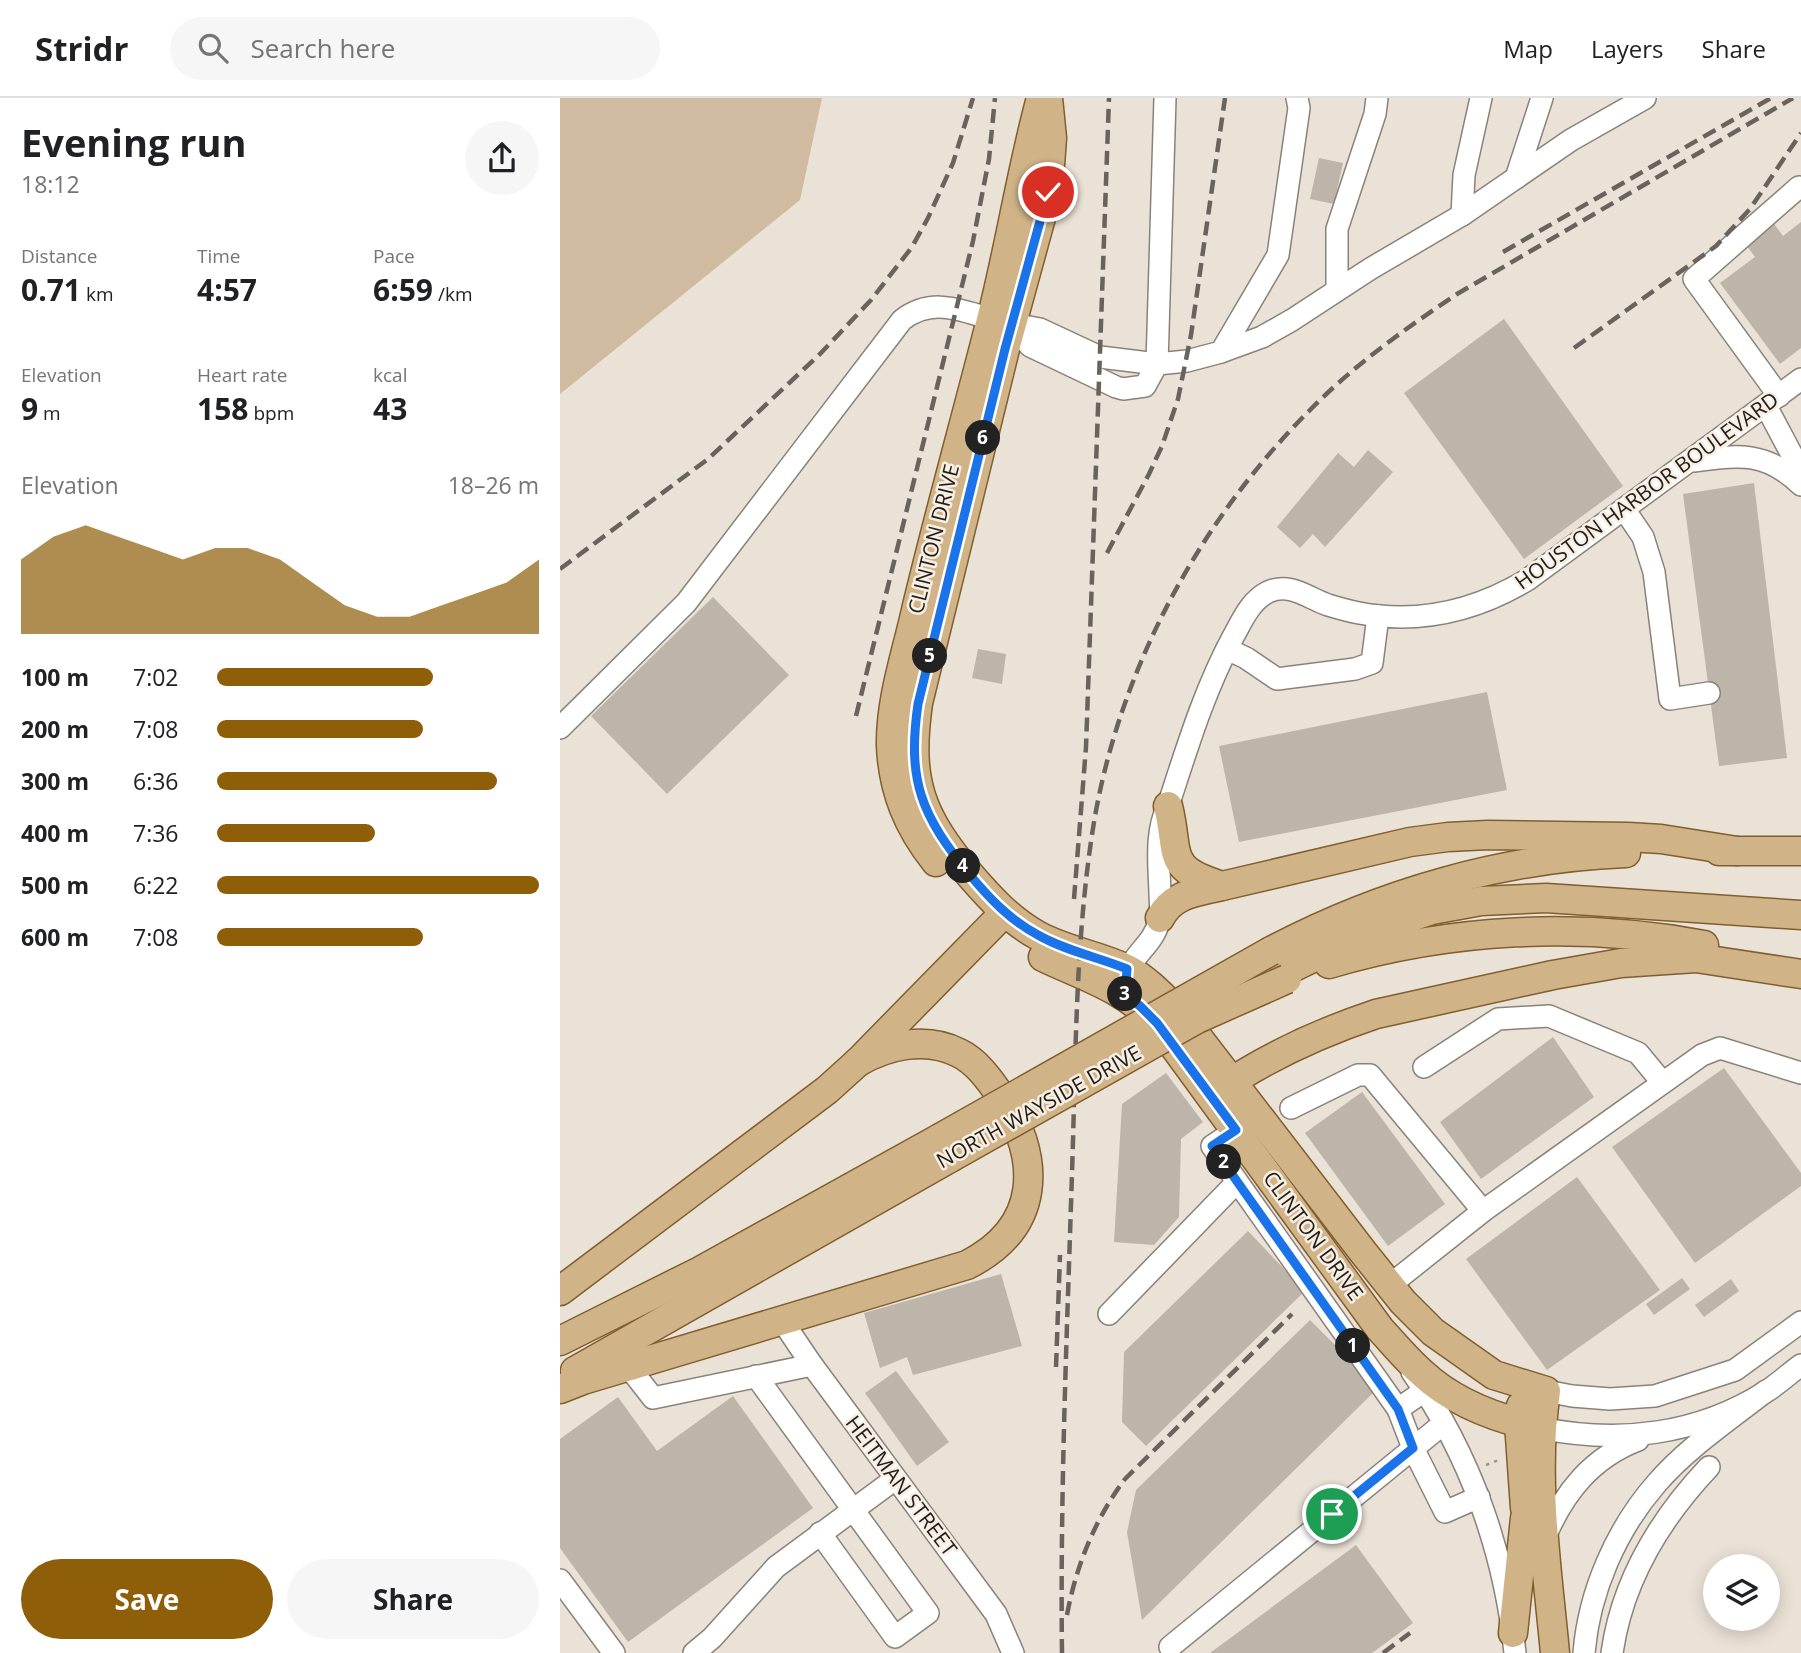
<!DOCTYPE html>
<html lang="en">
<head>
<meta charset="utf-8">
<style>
	body { margin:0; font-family:"Open Sans",sans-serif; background:#f6f6f6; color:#202124; height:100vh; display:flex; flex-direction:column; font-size:26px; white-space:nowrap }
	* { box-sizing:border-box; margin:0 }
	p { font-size:23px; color:#757577 }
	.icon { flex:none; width:38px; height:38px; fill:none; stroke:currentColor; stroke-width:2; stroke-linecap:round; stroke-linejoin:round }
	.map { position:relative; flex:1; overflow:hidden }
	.side { display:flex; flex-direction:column; background:#fff; width:560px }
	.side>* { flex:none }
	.controls { position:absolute; left:1143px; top:1456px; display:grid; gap:14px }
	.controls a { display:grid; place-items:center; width:77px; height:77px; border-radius:50%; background:#fff; box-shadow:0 4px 18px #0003; font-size:35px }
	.pin { position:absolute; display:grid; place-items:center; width:60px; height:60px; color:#fff; margin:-30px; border:4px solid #fff; border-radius:50%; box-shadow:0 2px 7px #0007 }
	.km { position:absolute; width:35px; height:35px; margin:-18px; border-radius:50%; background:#222; color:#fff; font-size:19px; line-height:35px; text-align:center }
	.round { display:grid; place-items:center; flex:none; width:74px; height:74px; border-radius:37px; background:#f6f6f6 }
	.head { display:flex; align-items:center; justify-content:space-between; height:119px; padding:0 21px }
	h1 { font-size:38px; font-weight:700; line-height:52px }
	.figures { display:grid; grid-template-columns:repeat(3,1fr); gap:10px; height:119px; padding:7px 21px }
	.figures div { display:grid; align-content:center }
	.figures b { font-size:30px; font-weight:700 }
	.figures small { font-size:19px; font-weight:400 }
	.figures p { font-size:19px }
	.chart { height:196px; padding:14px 21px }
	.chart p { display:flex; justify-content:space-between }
	.chart svg { width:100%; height:126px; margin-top:7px; fill:#8e5e08; opacity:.7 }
	.button { display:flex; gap:14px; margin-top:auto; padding:14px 21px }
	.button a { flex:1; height:80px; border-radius:42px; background:#8e5e08; color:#fff; font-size:28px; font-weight:700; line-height:80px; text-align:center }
	.button a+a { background:#f6f6f6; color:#202124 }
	ul { padding:0 21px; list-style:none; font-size:23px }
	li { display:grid; grid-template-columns:112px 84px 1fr; align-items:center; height:52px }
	li i { height:18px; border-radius:9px; background:#8e5e08 }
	header { display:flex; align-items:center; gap:42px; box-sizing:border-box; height:98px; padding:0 35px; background:#fff; border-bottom:2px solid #e0e0e0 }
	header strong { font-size:33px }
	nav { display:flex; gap:38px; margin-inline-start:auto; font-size:24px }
	.search { width:490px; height:63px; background:#f6f6f6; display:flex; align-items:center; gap:18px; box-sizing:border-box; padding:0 24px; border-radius:38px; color:#757577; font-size:26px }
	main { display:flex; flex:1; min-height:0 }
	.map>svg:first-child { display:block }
</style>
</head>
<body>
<header>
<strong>Stridr</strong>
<div class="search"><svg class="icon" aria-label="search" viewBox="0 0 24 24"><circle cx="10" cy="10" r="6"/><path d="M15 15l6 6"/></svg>Search here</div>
<nav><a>Map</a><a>Layers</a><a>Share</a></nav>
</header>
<main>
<section class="side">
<div class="head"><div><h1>Evening run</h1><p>18:12</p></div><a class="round"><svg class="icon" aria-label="share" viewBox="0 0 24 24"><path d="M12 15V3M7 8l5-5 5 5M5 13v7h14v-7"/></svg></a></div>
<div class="figures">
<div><p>Distance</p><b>0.71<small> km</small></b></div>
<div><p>Time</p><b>4:57</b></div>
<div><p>Pace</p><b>6:59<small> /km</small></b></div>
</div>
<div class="figures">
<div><p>Elevation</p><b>9<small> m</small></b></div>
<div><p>Heart rate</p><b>158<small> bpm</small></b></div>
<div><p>kcal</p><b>43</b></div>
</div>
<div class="chart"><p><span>Elevation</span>18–26 m</p>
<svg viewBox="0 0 160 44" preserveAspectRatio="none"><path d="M0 44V18L10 10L20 6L30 10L40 14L50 18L60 14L70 14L80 18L90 26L100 34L110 38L120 38L130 34L140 30L150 26L160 18V44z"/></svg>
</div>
<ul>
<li><b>100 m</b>7:02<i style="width:67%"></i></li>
<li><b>200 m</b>7:08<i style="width:64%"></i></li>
<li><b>300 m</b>6:36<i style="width:87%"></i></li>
<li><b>400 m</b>7:36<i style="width:49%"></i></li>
<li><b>500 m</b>6:22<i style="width:100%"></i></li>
<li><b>600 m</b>7:08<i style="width:64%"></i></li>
</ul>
<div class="button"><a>Save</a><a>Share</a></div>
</section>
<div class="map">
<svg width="1241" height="1555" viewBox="0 0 1241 1555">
	<rect width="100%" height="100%" fill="#ebe2d7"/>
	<polygon fill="#d0bba1" points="0,0 262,0 240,102 0,296"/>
	<g fill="#bdb4aa">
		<polygon points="759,60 783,65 774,106 750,101"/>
		<polygon points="1212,123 1223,138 1241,124 1241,250 1220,266 1160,185 1195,159 1184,144"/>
		<polygon points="944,221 1063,388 964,461 844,295"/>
		<polygon points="808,352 833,374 765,449 753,436 740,450 717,429 778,355 794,369"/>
		<polygon points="1194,385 1227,660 1159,668 1123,396"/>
		<polygon points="153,499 229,577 107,696 31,618"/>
		<polygon points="418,551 446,556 442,586 412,580"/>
		<polygon points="927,594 947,692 679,744 659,648"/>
		<polygon points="993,939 1034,999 921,1081 880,1024"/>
		<polygon points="1164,970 1241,1075 1241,1088 1135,1165 1052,1049"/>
		<polygon points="606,975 643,1024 621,1041 619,1119 594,1147 554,1144 562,1006"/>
		<polygon points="802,994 885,1106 828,1148 745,1035"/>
		<polygon points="1017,1079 1100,1192 987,1272 906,1161"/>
		<polygon points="688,1133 745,1193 586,1348 562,1324 564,1254"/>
		<polygon points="441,1176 462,1248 353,1277 347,1259 320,1270 304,1215"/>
		<polygon points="1122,1180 1130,1191 1094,1217 1086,1206"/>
		<polygon points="1171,1181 1179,1193 1144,1219 1135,1207"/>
		<polygon points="750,1222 818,1290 582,1522 567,1434 576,1392"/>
		<polygon points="336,1273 389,1344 357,1368 305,1295"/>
		<polygon points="173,1298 253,1410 68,1544 0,1450 0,1341 58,1299 97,1353"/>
		<polygon points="796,1447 853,1525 812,1555 650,1555"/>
	</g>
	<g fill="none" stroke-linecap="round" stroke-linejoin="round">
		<g stroke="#8a8278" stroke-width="24">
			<g id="minor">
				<polyline points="956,80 982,0"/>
				<polyline points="902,117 904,77 921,0"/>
				<polyline points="777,192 777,131 815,16 817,0"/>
				<polyline points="452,226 480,231 540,259 597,266 627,263 661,254 718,157 739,10 737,0"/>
				<polyline points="452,226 470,248 556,289 563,291 585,288 597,266 605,0"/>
				<polyline points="661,254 702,239 732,222 810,171 902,117 1011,42 1085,0"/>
				<polyline points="1219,298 1134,181 1239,89"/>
				<polyline points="1206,308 1241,374"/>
				<path d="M 1135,363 C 1179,356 1207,354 1241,387"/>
				<polyline points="1064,411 1083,439 1094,474 1110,601 1149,595"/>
				<polyline points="667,551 686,560 717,581 795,571 812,565 818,518"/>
				<path d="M 0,630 L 126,505 L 342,222 C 372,199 399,212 432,221"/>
				<path d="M 566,884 C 569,856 593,849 599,823 C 602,814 600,804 600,795 C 599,766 595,734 608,708 C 627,650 644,593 673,539 C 682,523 690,503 708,494 C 730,484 748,500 768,507 C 778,510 788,513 799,515 C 858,526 915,513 967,482 L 1241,281"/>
				<polyline points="864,969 938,921 989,918 1078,955 1102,984"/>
				<polyline points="731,1010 798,977 810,977 923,1113"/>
				<polyline points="676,1032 652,1048 838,1311"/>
				<polyline points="830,1187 923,1113 1142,957 1160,950 1241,975"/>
				<polyline points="549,1216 677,1084"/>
				<polyline points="223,1224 252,1267 436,1516 453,1555"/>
				<polyline points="68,1268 93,1300 252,1267"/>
				<path d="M 852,1274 C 910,1356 945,1455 955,1555"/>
				<polyline points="196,1278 368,1515 335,1539 260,1435"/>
				<polyline points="876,1285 838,1311 853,1350 885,1414 919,1399"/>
				<polyline points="986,1293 1012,1298 1050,1301 1095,1298 1175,1272 1241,1224"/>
				<path d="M 980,1330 C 1059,1346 1138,1337 1207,1293 C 1219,1285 1230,1275 1241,1267"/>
				<path d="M 985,1439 C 1004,1395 1031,1360 1078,1342"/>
				<polyline points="0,1482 54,1555"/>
				<polyline points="610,1549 883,1326"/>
				<polyline points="134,1555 152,1540 216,1469 335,1381"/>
				<path d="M 1024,1555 C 1029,1494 1056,1432 1096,1386 C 1127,1350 1169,1322 1206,1293"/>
				<path d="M 1052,1555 C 1062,1484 1100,1421 1149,1369"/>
			</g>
		</g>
		<g stroke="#805e2e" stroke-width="31">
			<g id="major">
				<path d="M 488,0 L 492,40 L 488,94 L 445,251 L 358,605 C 347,684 360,717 410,777 C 430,800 450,822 477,837 C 506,853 538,857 567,871 C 588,882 604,900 620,916 L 803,1154 L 843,1204 L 873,1234 L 934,1277 L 986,1293 C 973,1379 987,1469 995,1555"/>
				<path d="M 608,708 C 620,757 604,770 662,788 L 850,744 L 888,739 L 928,737 L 1068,739 L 1101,741 L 1177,753"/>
				<polyline points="1159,753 1241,753"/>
				<path d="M 376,764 C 348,729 333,693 331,648 C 330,601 347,554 357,508 C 380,412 407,317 431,222 C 450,148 461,73 481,0"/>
				<path d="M 600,820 C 613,795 638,794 662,788"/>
				<path d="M 711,853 C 821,795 942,760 1066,755"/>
				<path d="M 483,859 C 527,880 562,889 597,925 L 820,1231 C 834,1246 847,1262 862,1275 C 894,1305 938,1321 980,1330"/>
				<path d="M 769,866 C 891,830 1019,824 1144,847"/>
				<polyline points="701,885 806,834 872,812 921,803 986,800 1241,817"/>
				<path d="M 656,994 C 706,959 759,935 816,916 L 993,877 L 1061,865 L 1136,860 L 1241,876"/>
				<polyline points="0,1193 267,992 298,964 444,815"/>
				<polyline points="0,1243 140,1173 380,1040"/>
				<polyline points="15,1273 390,1060"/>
				<path d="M 0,1291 L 23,1282 L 407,1167 C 482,1129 482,1061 440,997 C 429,981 416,963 399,955 C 366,938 328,947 298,964"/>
				<polyline points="961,1308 959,1325 965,1410"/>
				<polyline points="953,1535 965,1420"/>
			</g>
		</g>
		<polyline stroke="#9d968e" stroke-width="2.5" stroke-dasharray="3.5 5" stroke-linecap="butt" points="926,1367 939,1362"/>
		<use href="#minor" stroke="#fff" stroke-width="21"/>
		<use href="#major" stroke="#d1b388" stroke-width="28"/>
		<g stroke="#68635c" stroke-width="4.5" stroke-dasharray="14 7" stroke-linecap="butt">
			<polyline points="943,154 1211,0"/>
			<polyline points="1014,250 1156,148 1190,111 1241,35"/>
			<polyline points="547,455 589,376 602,348 618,301 631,237 665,0"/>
			<polyline points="0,471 148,361 259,257 311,202 352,149 368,120 393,65 413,0"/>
			<polyline points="296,618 413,143 429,61 435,0"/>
			<polyline points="514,801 526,649 549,0"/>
			<polyline points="496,1269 500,1157"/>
			<path d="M 507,1517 C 516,1468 535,1421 565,1381 L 732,1216"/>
			<path d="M 502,1555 C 500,1395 507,1235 512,1075 C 516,958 515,840 534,724 C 560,570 640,422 750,312 C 794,267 845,231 897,196 L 1233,0"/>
			<polyline points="823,1555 850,1535"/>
		</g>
		<g stroke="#805e2e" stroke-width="31" stroke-linecap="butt">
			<g id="major-bridge">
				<polyline points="380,1040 711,853"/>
				<polyline points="390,1060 637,921 727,881"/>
			</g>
		</g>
		<use href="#major-bridge" stroke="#d1b388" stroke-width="28"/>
	</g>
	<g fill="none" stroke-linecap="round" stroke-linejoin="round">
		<g stroke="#fff" stroke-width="14">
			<path id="route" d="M 488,94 L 445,251 L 358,606 C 347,683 361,717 410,777 C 430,801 450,822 478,837 C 506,853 538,859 567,871 L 565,897 L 580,908 L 597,925 L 676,1032 L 652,1048 L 838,1311 L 853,1350 L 772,1416"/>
		</g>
		<use href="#route" stroke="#1a73e8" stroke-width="9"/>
	</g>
	<g text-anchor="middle" stroke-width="5" stroke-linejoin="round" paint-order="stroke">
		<g font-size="21" fill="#211e1a" stroke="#f8efe4">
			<text transform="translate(1087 393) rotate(-36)" y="7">HOUSTON HARBOR BOULEVARD</text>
			<text transform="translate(374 441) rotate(-76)" y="7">CLINTON DRIVE</text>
			<text transform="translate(479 1009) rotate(-29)" y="7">NORTH WAYSIDE DRIVE</text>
			<text transform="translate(753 1138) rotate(54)" y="7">CLINTON DRIVE</text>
			<text transform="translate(341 1388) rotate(53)" y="7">HEITMAN STREET</text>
		</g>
	</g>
</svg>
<div class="controls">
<a><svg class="icon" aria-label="layers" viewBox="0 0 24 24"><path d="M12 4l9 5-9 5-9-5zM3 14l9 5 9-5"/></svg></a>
</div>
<div class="pin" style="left:772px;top:1416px;background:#1e9e55"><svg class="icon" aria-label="arrive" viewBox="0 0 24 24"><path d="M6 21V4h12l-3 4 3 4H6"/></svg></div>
<div class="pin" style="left:488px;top:94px;background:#d93025"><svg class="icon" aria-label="check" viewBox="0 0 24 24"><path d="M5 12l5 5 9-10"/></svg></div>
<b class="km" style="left:793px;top:1248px">1</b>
<b class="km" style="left:664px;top:1064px">2</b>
<b class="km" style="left:565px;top:896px">3</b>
<b class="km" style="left:403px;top:768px">4</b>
<b class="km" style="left:370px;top:558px">5</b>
<b class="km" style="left:423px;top:340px">6</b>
</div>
</main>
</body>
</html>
